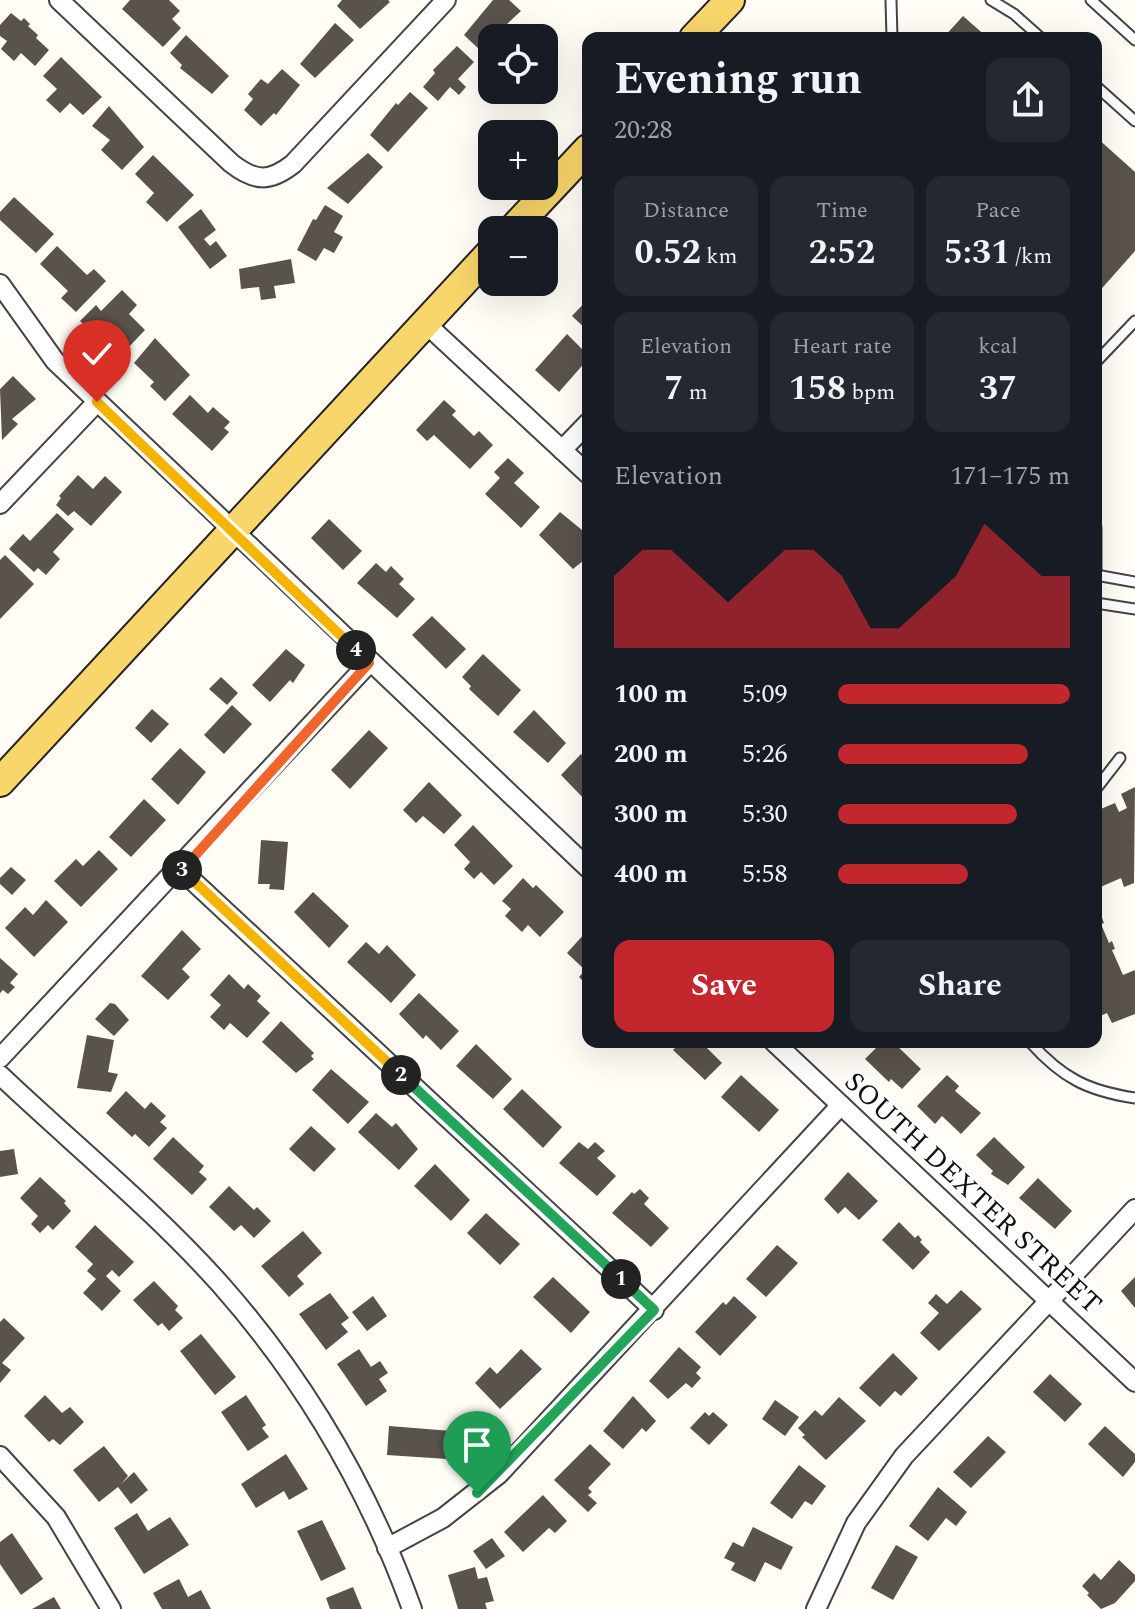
<!DOCTYPE html>
<html lang="en">
<head>
<meta charset="utf-8">
<style>
	body { margin:0; font-family:Spectral,serif; background:#242831; color:#f1f3f6; height:100vh; display:flex; flex-direction:column; font-size:30px; white-space:nowrap }
	* { box-sizing:border-box; margin:0 }
	p { font-size:26px; color:#9ea1a6 }
	.icon { flex:none; width:44px; height:44px; fill:none; stroke:currentColor; stroke-width:2; stroke-linecap:round; stroke-linejoin:round }
	.map { position:relative; flex:1; overflow:hidden }
	.drawer { position:absolute; left:582px; top:32px; width:520px; height:1016px; display:flex; flex-direction:column; background:#171b24; border-radius:16px; box-shadow:0 8px 32px #0002 }
	.drawer>* { flex:none }
	.tools { position:absolute; left:478px; top:24px; display:grid; gap:16px }
	.tools a { display:grid; place-items:center; width:80px; height:80px; border-radius:16px; background:#171b24; box-shadow:0 8px 32px #0002; font-size:40px }
	.pin { position:absolute; display:grid; place-items:center; width:68px; height:68px; color:#fff; margin:-82px -34px; border-radius:50% 50% 50% 0; rotate:-45deg; box-shadow:0 0 8px #0007 }
	.pin .icon { rotate:45deg }
	.km { position:absolute; width:40px; height:40px; margin:-20px; border-radius:50%; background:#222; color:#fff; font-size:22px; line-height:40px; text-align:center }
	.round { display:grid; place-items:center; flex:none; width:84px; height:84px; border-radius:16px; background:#242831 }
	.headline { display:flex; align-items:center; justify-content:space-between; height:136px; padding:0 32px }
	h1 { font-size:44px; font-weight:700; line-height:60px }
	.stats { display:grid; grid-template-columns:repeat(3,1fr); gap:12px; height:136px; padding:8px 32px }
	.stats div { display:grid; align-content:center; border-radius:16px; background:#242831; text-align:center }
	.stats b { font-size:34px; font-weight:700 }
	.stats small { font-size:22px; font-weight:400 }
	.stats p { font-size:22px }
	.chart { height:224px; padding:16px 32px }
	.chart p { display:flex; justify-content:space-between }
	.chart svg { width:100%; height:144px; margin-top:8px; fill:#c4262e; opacity:.7 }
	.primary-button { display:flex; gap:16px; margin-top:auto; padding:16px 32px }
	.primary-button a { flex:1; height:92px; border-radius:16px; background:#c4262e; color:#fff; font-size:32px; font-weight:700; line-height:92px; text-align:center }
	.primary-button a+a { background:#242831; color:#f1f3f6 }
	ul { padding:0 32px; list-style:none; font-size:26px }
	li { display:grid; grid-template-columns:128px 96px 1fr; align-items:center; height:60px }
	li i { height:20px; border-radius:10px; background:#c4262e }
	.map>svg:first-child { display:block }
</style>
</head>
<body>
<div class="map">
<svg width="1135" height="1609" viewBox="0 0 1135 1609">
	<rect width="100%" height="100%" fill="#fffdf5"/>
	<g fill="#5a524d">
		<polygon points="130,0 169,0 180,11 172,19 181,28 163,47 122,9"/>
		<polygon points="342,0 388,0 390,2 360,29 337,6"/>
		<polygon points="493,0 509,0 521,11 492,38 482,52 464,35"/>
		<polygon points="11,13 21,21 24,18 30,24 28,26 38,35 36,38 49,50 35,66 21,53 14,61 1,49 7,41 0,36 0,25"/>
		<polygon points="963,16 988,38 943,38"/>
		<polygon points="335,23 354,40 315,78 300,64"/>
		<polygon points="186,35 229,76 212,94 180,68 182,65 170,53"/>
		<polygon points="457,46 474,62 458,79 466,87 459,95 450,87 438,101 423,87 435,73 433,70"/>
		<polygon points="61,57 102,97 83,115 70,103 60,113 46,100 57,89 43,76"/>
		<polygon points="282,69 300,85 276,115 274,113 261,126 244,110 253,99 248,94 261,79 268,84"/>
		<polygon points="410,92 428,108 388,152 370,135 396,103 398,105"/>
		<polygon points="109,106 144,147 122,170 101,150 110,140 92,126"/>
		<polygon points="1096,137 1135,172 1135,251 1096,295"/>
		<polygon points="368,153 383,167 348,204 327,188"/>
		<polygon points="153,155 194,195 167,222 146,202 154,193 135,174"/>
		<polygon points="14,197 54,234 36,253 0,220 0,212"/>
		<polygon points="325,205 343,216 334,232 343,237 334,253 324,248 316,261 297,250 313,219 316,220"/>
		<polygon points="201,209 216,230 204,239 210,246 216,241 227,256 210,269 178,227"/>
		<polygon points="57,246 87,275 94,269 106,281 76,312 61,298 68,291 40,264"/>
		<polygon points="291,259 295,283 274,286 276,298 261,300 259,287 241,289 239,269"/>
		<polygon points="122,290 137,305 129,314 145,330 126,350 103,331 96,336 80,321 96,305 101,311"/>
		<polygon points="588,299 588,331 572,316"/>
		<polygon points="567,334 588,355 588,359 559,392 535,370"/>
		<polygon points="155,338 190,375 165,401 150,386 154,382 134,363"/>
		<polygon points="13,376 36,399 12,419 18,424 2,440 0,389"/>
		<polygon points="190,395 208,413 213,407 230,422 224,428 229,432 212,451 172,414"/>
		<polygon points="444,400 456,411 452,415 474,436 479,431 493,445 470,469 434,435 427,441 416,430"/>
		<polygon points="508,458 524,473 514,483 540,507 521,528 485,494 500,478 494,472"/>
		<polygon points="78,475 93,489 105,476 122,492 91,526 74,511 68,516 56,505 61,498 59,496"/>
		<polygon points="560,512 588,535 588,557 573,569 539,535"/>
		<polygon points="57,513 74,529 53,552 60,559 46,575 38,568 34,572 9,549 23,534 30,541"/>
		<polygon points="329,519 362,551 343,570 311,538"/>
		<polygon points="5,555 34,584 0,619 0,560"/>
		<polygon points="376,563 386,572 391,566 404,579 399,584 415,599 397,618 357,583"/>
		<polygon points="432,616 466,649 446,669 412,635"/>
		<polygon points="286,649 305,665 293,683 290,680 270,702 252,685"/>
		<polygon points="483,654 521,690 498,716 469,689 471,686 462,677"/>
		<polygon points="221,677 238,693 227,705 209,689"/>
		<polygon points="232,705 252,724 224,754 204,735"/>
		<polygon points="152,709 169,724 151,743 135,728"/>
		<polygon points="534,710 566,743 548,763 513,732"/>
		<polygon points="369,730 388,748 350,789 331,770"/>
		<polygon points="180,748 206,772 178,805 151,779"/>
		<polygon points="581,754 588,761 588,803 561,775"/>
		<polygon points="429,782 462,815 444,834 423,816 416,823 403,810"/>
		<polygon points="1135,787 1134,883 1124,887 1121,878 1096,889 1096,811 1115,803 1119,812 1127,808 1121,794"/>
		<polygon points="144,799 166,820 131,857 109,837"/>
		<polygon points="473,825 513,866 494,885 481,872 474,879 464,869 470,862 454,845"/>
		<polygon points="261,840 288,842 284,890 269,889 270,884 258,884"/>
		<polygon points="99,850 118,869 81,907 54,881 76,859 83,866"/>
		<polygon points="11,867 26,880 12,895 0,884 0,878"/>
		<polygon points="523,878 533,888 536,885 564,912 540,937 528,925 522,932 505,916 511,909 502,901"/>
		<polygon points="313,892 349,926 329,948 294,912"/>
		<polygon points="46,900 68,922 34,957 5,928 25,907 33,915"/>
		<polygon points="1101,915 1104,923 1101,924 1109,943 1112,941 1115,949 1112,950 1123,975 1135,970 1135,1014 1112,1023 1107,1013 1096,1018 1096,917"/>
		<polygon points="182,930 201,949 182,969 190,977 168,1000 141,976"/>
		<polygon points="585,933 588,935 588,986 579,977 585,970 567,953"/>
		<polygon points="366,942 379,954 387,945 416,975 391,1003 347,962"/>
		<polygon points="0,958 18,974 10,983 15,987 8,994 3,990 0,993"/>
		<polygon points="229,974 244,989 248,984 261,996 257,1001 270,1013 247,1038 230,1023 224,1030 210,1017 221,1005 210,995"/>
		<polygon points="419,993 459,1031 441,1050 426,1035 423,1039 399,1014"/>
		<polygon points="110,1003 115,1004 129,1020 114,1036 95,1019"/>
		<polygon points="281,1021 314,1053 311,1056 314,1059 296,1073 262,1042"/>
		<polygon points="87,1035 114,1040 108,1072 118,1074 111,1092 77,1088"/>
		<polygon points="681,1042 705,1042 705,1046 722,1063 705,1080 673,1050"/>
		<polygon points="882,1042 895,1044 921,1069 902,1089 891,1079 889,1082 865,1059"/>
		<polygon points="476,1044 512,1079 493,1099 456,1066"/>
		<polygon points="331,1069 369,1102 348,1124 312,1090"/>
		<polygon points="741,1075 779,1110 759,1132 721,1097"/>
		<polygon points="947,1075 959,1086 955,1091 981,1113 961,1134 942,1116 935,1124 917,1106"/>
		<polygon points="522,1089 562,1127 543,1148 503,1109"/>
		<polygon points="126,1091 145,1109 151,1102 166,1116 160,1122 167,1128 149,1147 135,1134 132,1137 106,1113"/>
		<polygon points="376,1113 392,1127 396,1123 418,1149 399,1170 358,1132"/>
		<polygon points="311,1126 336,1149 314,1172 289,1149"/>
		<polygon points="173,1137 204,1166 199,1172 207,1179 192,1195 153,1159"/>
		<polygon points="994,1137 1025,1167 1008,1185 991,1174 993,1171 976,1155"/>
		<polygon points="579,1142 588,1149 595,1142 605,1151 597,1158 616,1176 597,1196 559,1163"/>
		<polygon points="14,1149 18,1174 0,1177 0,1151"/>
		<polygon points="435,1164 470,1200 451,1221 414,1186"/>
		<polygon points="848,1172 878,1201 859,1220 845,1207 838,1214 824,1199"/>
		<polygon points="40,1177 66,1201 64,1203 71,1211 53,1230 48,1225 40,1233 31,1224 38,1216 20,1198"/>
		<polygon points="1038,1178 1072,1211 1055,1229 1019,1198"/>
		<polygon points="229,1186 254,1210 257,1207 271,1221 254,1238 241,1225 234,1231 209,1207"/>
		<polygon points="640,1189 649,1198 644,1204 669,1228 651,1247 612,1213 632,1192 634,1194"/>
		<polygon points="486,1213 520,1244 500,1265 467,1233"/>
		<polygon points="899,1222 915,1238 918,1235 922,1240 920,1242 930,1252 913,1270 882,1240"/>
		<polygon points="95,1225 134,1262 119,1277 112,1270 106,1276 121,1291 102,1311 83,1293 96,1279 87,1271 93,1264 75,1247"/>
		<polygon points="303,1231 322,1253 297,1276 304,1284 289,1297 261,1266"/>
		<polygon points="777,1245 798,1263 766,1297 746,1279"/>
		<polygon points="553,1277 590,1312 571,1333 533,1297"/>
		<polygon points="1135,1277 1135,1308 1121,1291"/>
		<polygon points="154,1281 178,1306 175,1310 183,1318 169,1331 162,1323 158,1326 133,1300"/>
		<polygon points="961,1290 982,1309 939,1351 920,1333 939,1313 928,1303 936,1294 947,1304"/>
		<polygon points="330,1293 349,1318 341,1324 348,1332 326,1350 299,1314"/>
		<polygon points="373,1296 387,1316 367,1331 352,1312"/>
		<polygon points="734,1296 757,1317 720,1356 695,1332 723,1302 726,1305"/>
		<polygon points="4,1318 25,1338 2,1363 11,1370 0,1383 0,1322"/>
		<polygon points="201,1334 236,1377 215,1395 180,1351"/>
		<polygon points="679,1347 701,1367 696,1373 701,1378 692,1388 686,1383 668,1399 649,1381"/>
		<polygon points="359,1349 371,1367 380,1361 388,1373 379,1379 387,1391 366,1406 337,1364"/>
		<polygon points="521,1349 542,1369 500,1409 475,1383 490,1367 497,1374"/>
		<polygon points="893,1353 918,1378 901,1396 895,1391 880,1407 859,1388"/>
		<polygon points="1050,1374 1082,1404 1065,1422 1033,1392"/>
		<polygon points="45,1395 62,1413 70,1407 84,1422 60,1445 53,1439 49,1442 24,1416"/>
		<polygon points="246,1395 266,1425 262,1428 269,1437 248,1451 221,1412"/>
		<polygon points="633,1396 656,1421 646,1432 642,1428 623,1449 603,1431"/>
		<polygon points="839,1397 866,1421 826,1460 802,1437 805,1435 798,1428 815,1410 822,1416"/>
		<polygon points="775,1400 799,1417 785,1436 762,1419"/>
		<polygon points="705,1412 709,1416 713,1412 728,1425 709,1445 690,1428"/>
		<polygon points="389,1426 464,1432 462,1460 387,1455"/>
		<polygon points="1105,1426 1135,1454 1135,1462 1123,1477 1088,1444"/>
		<polygon points="988,1436 1006,1452 971,1488 953,1472"/>
		<polygon points="590,1444 611,1464 588,1488 592,1492 588,1495 597,1503 588,1512 554,1480"/>
		<polygon points="104,1446 128,1476 121,1484 134,1472 148,1490 131,1504 118,1487 99,1502 73,1470"/>
		<polygon points="286,1454 308,1489 289,1500 284,1491 256,1508 241,1484"/>
		<polygon points="799,1465 826,1486 812,1505 805,1501 792,1519 770,1503"/>
		<polygon points="938,1487 967,1512 956,1526 946,1518 928,1541 909,1526"/>
		<polygon points="543,1495 567,1521 555,1533 549,1528 523,1552 504,1532"/>
		<polygon points="137,1513 148,1531 170,1517 189,1545 144,1574 114,1528"/>
		<polygon points="322,1520 346,1569 321,1581 297,1531"/>
		<polygon points="753,1527 793,1547 781,1570 765,1562 755,1582 731,1570 735,1563 724,1558 733,1542 743,1547"/>
		<polygon points="12,1533 43,1579 21,1595 0,1564 0,1542"/>
		<polygon points="492,1538 505,1556 486,1569 473,1551"/>
		<polygon points="896,1545 918,1557 893,1600 871,1588"/>
		<polygon points="1119,1560 1135,1575 1135,1581 1115,1603 1101,1609 1087,1595 1089,1593 1082,1586 1094,1573 1101,1580"/>
		<polygon points="475,1567 478,1579 487,1577 494,1601 485,1603 487,1609 458,1609 448,1575"/>
		<polygon points="179,1579 188,1597 201,1590 211,1609 162,1609 153,1593"/>
		<polygon points="353,1587 362,1609 330,1609 326,1598"/>
		<polygon points="54,1597 61,1609 32,1609"/>
	</g>
	<g fill="none" stroke-linecap="round" stroke-linejoin="round">
		<g stroke="#444" stroke-width="13">
			<g id="service">
				<polyline points="891,0 892,38"/>
				<polyline points="991,0 1014,14 1041,38"/>
				<polyline points="1091,0 1135,40"/>
				<polyline points="1096,86 1135,121"/>
				<polyline points="1096,362 1135,321"/>
				<polyline points="1096,528 1096,574"/>
				<polyline points="1096,575 1135,582"/>
				<polyline points="1096,603 1135,609"/>
				<polyline points="1096,789 1120,758"/>
				<path d="M 1030,1042 C 1062,1078 1088,1091 1135,1098"/>
			</g>
		</g>
		<g stroke="#444" stroke-width="22">
			<g id="minor">
				<path d="M 59,0 L 231,163 C 255,182 270,182 293,164 L 446,0"/>
				<polyline points="0,284 55,361 588,868"/>
				<polyline points="424,322 588,474"/>
				<polyline points="562,450 588,423"/>
				<polyline points="0,504 97,402"/>
				<polyline points="180,869 654,1310"/>
				<polyline points="774,1042 1135,1382"/>
				<polyline points="0,1058 369,663"/>
				<path d="M 0,1075 C 74,1145 154,1210 221,1285 C 305,1380 369,1490 412,1609"/>
				<polyline points="0,1456 56,1517 111,1609"/>
				<polyline points="387,1548 443,1518 499,1474 841,1105"/>
				<polyline points="816,1609 856,1523 904,1456 1135,1209"/>
			</g>
		</g>
		<g stroke="#222" stroke-width="32">
			<g id="primary">
				<polyline points="694,38 730,0"/>
				<polyline points="512,230 588,149"/>
				<polyline points="0,782 492,251"/>
			</g>
		</g>
		<use href="#service" stroke="#fff" stroke-width="9"/>
		<use href="#minor" stroke="#fff" stroke-width="18"/>
		<use href="#primary" stroke="#f9d66b" stroke-width="28"/>
	</g>
	<g fill="none" stroke-linecap="round" stroke-linejoin="round">
		<g stroke="#fff" stroke-width="16">
			<polyline id="split-1" points="477,1493 654,1310 621,1279"/>
		</g>
		<g stroke="#fff" stroke-width="16">
			<polyline id="split-2" points="401,1075 621,1279"/>
		</g>
		<g stroke="#fff" stroke-width="16">
			<polyline id="split-3" points="182,870 401,1075"/>
		</g>
		<g stroke="#fff" stroke-width="16">
			<polyline id="split-4" points="182,870 369,663 356,650"/>
		</g>
		<g stroke="#fff" stroke-width="16">
			<polyline id="split-5" points="97,402 356,650"/>
		</g>
		<use href="#split-1" stroke="#22a559" stroke-width="10"/>
		<use href="#split-2" stroke="#22a559" stroke-width="10"/>
		<use href="#split-3" stroke="#f5b400" stroke-width="10"/>
		<use href="#split-4" stroke="#f0652b" stroke-width="10"/>
		<use href="#split-5" stroke="#f5b400" stroke-width="10"/>
	</g>
	<g text-anchor="middle" stroke-width="8" stroke-linejoin="round" paint-order="stroke">
		<g font-size="28" fill="#111" stroke="#fff">
			<text transform="translate(974 1192) rotate(43)" y="10">SOUTH DEXTER STREET</text>
		</g>
	</g>
</svg>
<div class="tools">
<a><svg class="icon" aria-label="locate" viewBox="0 0 24 24"><circle cx="12" cy="12" r="6"/><path d="M12 2v4M12 18v4M2 12h4M18 12h4"/></svg></a>
<a>+</a>
<a>−</a>
</div>
<div class="pin" style="left:477px;top:1493px;background:#1e9e55"><svg class="icon" aria-label="arrive" viewBox="0 0 24 24"><path d="M6 21V4h12l-3 4 3 4H6"/></svg></div>
<div class="pin" style="left:97px;top:402px;background:#d93025"><svg class="icon" aria-label="check" viewBox="0 0 24 24"><path d="M5 12l5 5 9-10"/></svg></div>
<b class="km" style="left:621px;top:1279px">1</b>
<b class="km" style="left:401px;top:1075px">2</b>
<b class="km" style="left:182px;top:870px">3</b>
<b class="km" style="left:356px;top:650px">4</b>
<section class="drawer">
<div class="headline"><div><h1>Evening run</h1><p>20:28</p></div><a class="round"><svg class="icon" aria-label="share" viewBox="0 0 24 24"><path d="M12 15V3M7 8l5-5 5 5M5 13v7h14v-7"/></svg></a></div>
<div class="stats">
<div><p>Distance</p><b>0.52<small> km</small></b></div>
<div><p>Time</p><b>2:52</b></div>
<div><p>Pace</p><b>5:31<small> /km</small></b></div>
</div>
<div class="stats">
<div><p>Elevation</p><b>7<small> m</small></b></div>
<div><p>Heart rate</p><b>158<small> bpm</small></b></div>
<div><p>kcal</p><b>37</b></div>
</div>
<div class="chart"><p><span>Elevation</span>171–175 m</p>
<svg viewBox="0 0 160 44" preserveAspectRatio="none"><path d="M0 44V22L10 14L20 14L30 22L40 30L50 22L60 14L70 14L80 22L90 38L100 38L110 30L120 22L130 6L140 14L150 22L160 22V44z"/></svg>
</div>
<ul>
<li><b>100 m</b>5:09<i style="width:100%"></i></li>
<li><b>200 m</b>5:26<i style="width:82%"></i></li>
<li><b>300 m</b>5:30<i style="width:77%"></i></li>
<li><b>400 m</b>5:58<i style="width:56%"></i></li>
</ul>
<div class="primary-button"><a>Save</a><a>Share</a></div>
</section>
</div>
</body>
</html>
